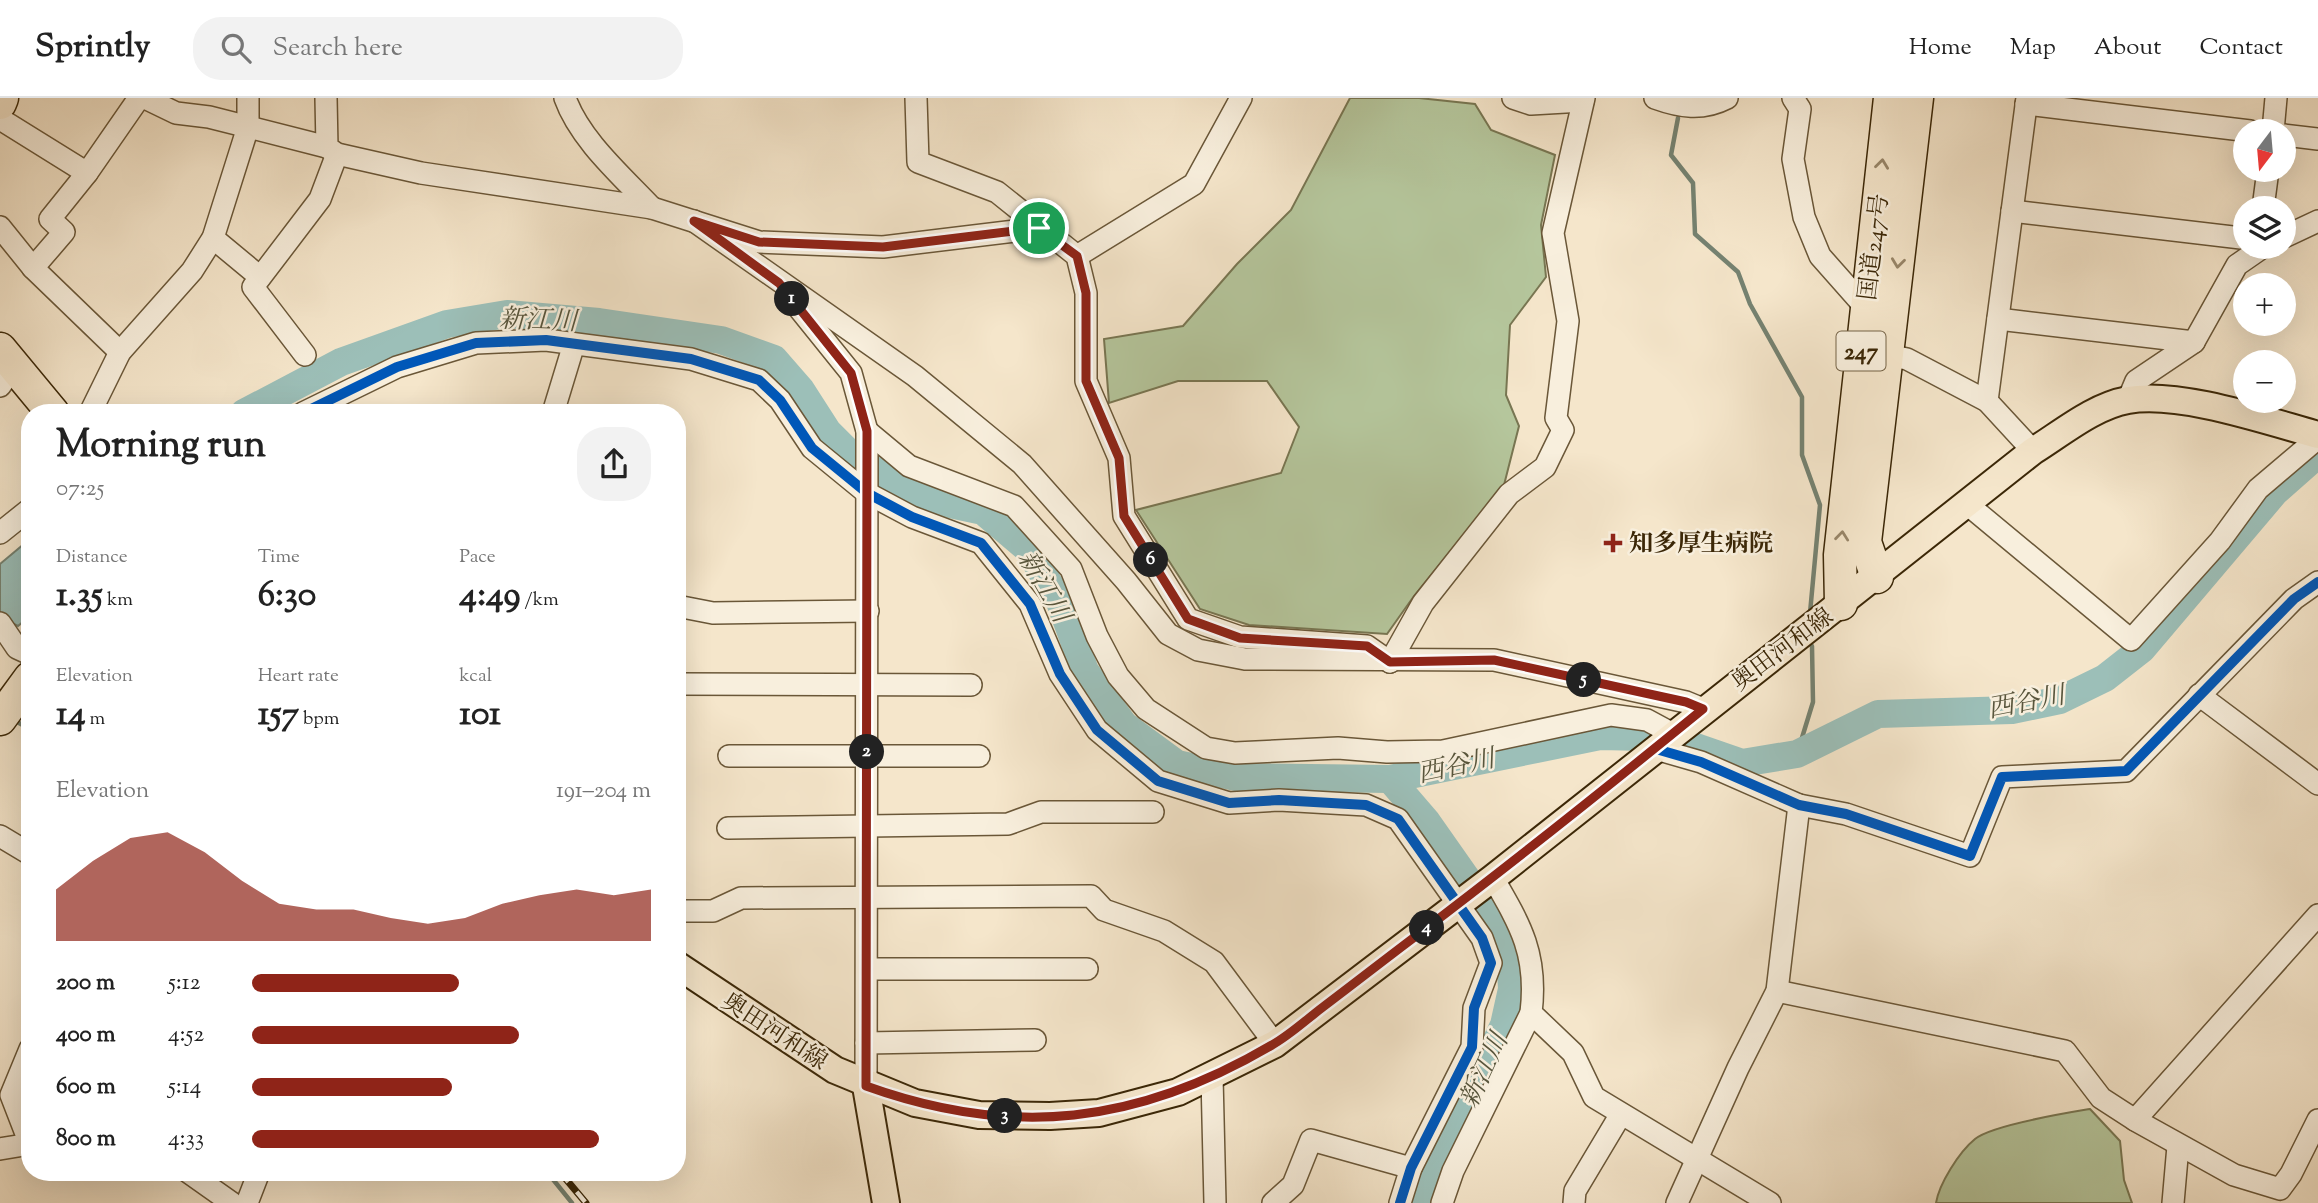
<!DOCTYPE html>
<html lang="en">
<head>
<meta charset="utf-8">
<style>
	body { margin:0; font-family:"Sorts Mill Goudy","Noto Serif JP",serif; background:#f2f2f2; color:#222; height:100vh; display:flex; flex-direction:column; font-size:26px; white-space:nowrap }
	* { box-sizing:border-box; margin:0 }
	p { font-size:23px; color:#767676 }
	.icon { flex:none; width:38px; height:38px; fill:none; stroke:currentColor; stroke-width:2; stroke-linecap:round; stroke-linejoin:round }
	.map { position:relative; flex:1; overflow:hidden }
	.side { position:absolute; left:21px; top:306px; width:665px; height:777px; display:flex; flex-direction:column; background:#fff; border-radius:28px; box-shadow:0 7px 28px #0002 }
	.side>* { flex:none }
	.needle { width:46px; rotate:196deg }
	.buttons { position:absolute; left:2233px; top:21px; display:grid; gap:14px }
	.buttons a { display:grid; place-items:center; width:63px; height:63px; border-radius:50%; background:#fff; box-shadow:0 7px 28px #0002; font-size:35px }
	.pin { position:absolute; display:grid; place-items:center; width:60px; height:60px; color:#fff; margin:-30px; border:4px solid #fff; border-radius:50%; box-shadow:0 2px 7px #0007 }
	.km { position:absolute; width:35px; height:35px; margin:-18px; border-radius:50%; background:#222; color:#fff; font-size:19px; line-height:35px; text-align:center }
	.round { display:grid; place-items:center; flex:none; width:74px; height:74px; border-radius:28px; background:#f2f2f2 }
	.head { display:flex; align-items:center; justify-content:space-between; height:119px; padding:0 35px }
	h1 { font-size:38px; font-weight:700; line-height:52px }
	.figures { display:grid; grid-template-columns:repeat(3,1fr); gap:10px; height:119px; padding:7px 35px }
	.figures div { display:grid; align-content:center }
	.figures b { font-size:35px; font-weight:700 }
	.figures small { font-size:19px; font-weight:400 }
	.figures p { font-size:19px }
	.chart { height:196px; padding:14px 35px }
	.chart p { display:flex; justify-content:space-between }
	.chart svg { width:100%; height:126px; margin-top:7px; fill:#8f2418; opacity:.7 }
	ul { padding:0 35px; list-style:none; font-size:23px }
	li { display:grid; grid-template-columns:112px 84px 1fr; align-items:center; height:52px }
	li i { height:18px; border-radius:9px; background:#8f2418 }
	header { display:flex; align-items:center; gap:42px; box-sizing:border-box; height:98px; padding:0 35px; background:#fff; border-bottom:2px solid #e0e0e0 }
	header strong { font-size:33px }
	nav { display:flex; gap:38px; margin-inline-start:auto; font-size:24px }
	.search { width:490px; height:63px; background:#f2f2f2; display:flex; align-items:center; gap:18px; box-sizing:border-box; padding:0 24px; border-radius:28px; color:#767676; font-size:26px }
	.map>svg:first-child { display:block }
</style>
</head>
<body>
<header>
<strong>Sprintly</strong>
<div class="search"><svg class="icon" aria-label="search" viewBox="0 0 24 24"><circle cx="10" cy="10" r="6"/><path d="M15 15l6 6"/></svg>Search here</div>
<nav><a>Home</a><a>Map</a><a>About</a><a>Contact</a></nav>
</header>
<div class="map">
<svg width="2318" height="1105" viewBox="0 0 2318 1105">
	<rect width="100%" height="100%" fill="#f5e6cb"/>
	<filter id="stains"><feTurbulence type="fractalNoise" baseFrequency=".00286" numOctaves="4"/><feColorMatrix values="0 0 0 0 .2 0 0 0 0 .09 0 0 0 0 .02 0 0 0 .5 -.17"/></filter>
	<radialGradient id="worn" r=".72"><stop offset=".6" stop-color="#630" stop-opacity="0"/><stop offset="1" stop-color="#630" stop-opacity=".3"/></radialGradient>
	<g fill="#b5c69c" stroke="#787652" stroke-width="2">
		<polygon points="1350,0 1419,0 1475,6 1491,32 1555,57 1541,127 1546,179 1510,227 1506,297 1519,328 1504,387 1414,498 1387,536 1249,527 1200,511 1136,412 1281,375 1299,329 1267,283 1178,283 1109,305 1104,241 1183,228 1237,166 1291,112"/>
		<path d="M 2090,1011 L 2120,1043 L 2124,1082 L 2132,1105 L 1936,1105 C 1939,1086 1959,1054 1975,1041 C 1992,1027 2066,1015 2090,1011 Z"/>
	</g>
	<polygon fill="#9cbfb8" stroke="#758271" stroke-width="2" points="30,441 30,518 18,528 10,524 0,531 0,466"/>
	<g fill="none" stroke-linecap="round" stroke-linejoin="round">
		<g stroke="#758271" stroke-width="4.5">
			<polyline points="1678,20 1671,57 1693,85 1695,136 1738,174 1750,206 1802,299 1802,357 1820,407 1810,515"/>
			<polyline points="19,625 30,631"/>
			<polyline points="1797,656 1813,604 1812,548"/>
			<polyline points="547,1074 572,1105"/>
		</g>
		<g stroke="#9cbfb8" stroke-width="28">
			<polyline points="244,315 341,264 447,226 507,216 599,224 721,242 774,261 801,292 828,334 855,361 922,400 983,413 1028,451 1060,504 1085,573 1124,627 1177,666 1236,679 1390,681 1600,638 1646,639"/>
			<polyline points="1690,647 1742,665 1797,656 1878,616 2012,612 2060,602 2105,580 2142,551 2275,394 2318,356"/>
			<polyline points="1390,681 1427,724 1486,808 1510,855 1512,891 1504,927 1421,1105"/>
		</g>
		<g stroke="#6a5738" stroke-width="24">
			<g id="minor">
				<polyline points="145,0 176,15 209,19 327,49"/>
				<polyline points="326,0 327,49 337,56 421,75 652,110 759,144 883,149 1039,130"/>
				<path d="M 565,0 C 580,42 622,78 652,110"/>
				<polyline points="916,0 918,64 997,94 1077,158 1086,195 1086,283 1119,360 1124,418 1188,521 1240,539 1367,548 1390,564"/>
				<polyline points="1513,0 1531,6 1583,3"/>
				<path d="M 1655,0 C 1680,9 1702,13 1727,0"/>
				<polyline points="1793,0 1800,11 1793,61 1804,119 1820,158 1866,210"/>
				<polyline points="2026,6 2250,33"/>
				<polyline points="0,21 87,75"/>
				<polyline points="2273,33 2276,0"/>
				<polyline points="2284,37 2318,41"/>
				<polyline points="2263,110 2268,72"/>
				<polyline points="2012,113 2241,140 2245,138"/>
				<polyline points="694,123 915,278 1022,366 1126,483 1168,536 1198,552 1245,561 1494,562 1686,604 1703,611"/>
				<polyline points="0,129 33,170 120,254"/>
				<polyline points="2284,139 2318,123"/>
				<polyline points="213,140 260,179"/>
				<polyline points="1077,158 1194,86 1241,0"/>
				<polyline points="33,170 64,134 50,121 87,75 139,0"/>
				<polyline points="793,203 851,275 867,333 866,988"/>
				<polyline points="1998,221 2194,244"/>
				<polyline points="305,257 253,189 320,101 337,56"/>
				<polyline points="1887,257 1907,261 1987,303 2033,353"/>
				<polyline points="0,288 14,268"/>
				<polyline points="2128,302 2136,283 2194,244 2237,167 2263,149"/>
				<polyline points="1987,303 2027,0"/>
				<polyline points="90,315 120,254 192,173 213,140 248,29 248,0"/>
				<polyline points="303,315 397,269 476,245 546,242 691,261 759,282 780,302 812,350 867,395 912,419 981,445 1030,506 1060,576 1097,632 1158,683 1229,705 1279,702 1366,707 1398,721 1482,840 1491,865 1474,910 1472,949 1411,1070 1400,1105"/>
				<polyline points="553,315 574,246"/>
				<polyline points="867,333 909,368 1014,408 1071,471 1097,538 1118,578 1146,611 1206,650 1235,655 1338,650 1387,654 1443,653 1611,617 1647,622 1673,636"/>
				<polyline points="1967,406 2131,542 2220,443 2258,391 2318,340"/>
				<polyline points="0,435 30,411"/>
				<polyline points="677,508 713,515 868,513"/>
				<polyline points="0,525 17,550 30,556"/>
				<polyline points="1390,564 1423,505 1509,396 1545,369 1563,332 1556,320 1568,223 1553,135 1584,0"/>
				<polyline points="677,586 971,587"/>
				<polyline points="2199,597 2318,686"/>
				<polyline points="1656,651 1701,664 1799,707 1846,716 1970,758 2002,679 2126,673 2294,501 2318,484"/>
				<polyline points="729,658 979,658"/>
				<polyline points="728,730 1008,726 1041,714 1153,714"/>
				<polyline points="0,738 30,756"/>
				<path d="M 1493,780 C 1521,828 1538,857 1531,915 L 1573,955 L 1594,999 L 1770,1105"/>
				<polyline points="677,813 713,813 741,800 1091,798 1104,812 1164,833 1214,864 1275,946"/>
				<polyline points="867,871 1087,871"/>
				<polyline points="1777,893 2065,953 2101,1000 2135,1022 2234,1077 2280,1091 2291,1076 2318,1022"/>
				<polyline points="866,945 1035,942"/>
				<polyline points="30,951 11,997 30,1046"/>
				<polyline points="1212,979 1215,1105"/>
				<polyline points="2135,1022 2318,817"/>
				<polyline points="0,1051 30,1046"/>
				<polyline points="188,1074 232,1105"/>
				<polyline points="247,1105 259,1074"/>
				<polyline points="1273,1105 1293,1087 1311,1042 1411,1070"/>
				<polyline points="1442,1105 1453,1073 1531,915"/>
				<polyline points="1574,1105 1575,1093 1621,1016"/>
				<polyline points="1677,1105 1738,970 1777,893 1799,707"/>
				<polyline points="2173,1105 2178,1048"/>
			</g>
		</g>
		<g stroke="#3b2707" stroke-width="30">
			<g id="major">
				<path d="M 677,867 L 835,972 L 915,1005 L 979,1017 L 1050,1018 L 1099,1015 L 1178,994 L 1275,946 L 1493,780 L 2033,353 C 2062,335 2094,308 2128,302 C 2180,293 2267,323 2318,337"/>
				<polyline points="866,988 886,1105"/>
			</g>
		</g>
		<g stroke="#3b2707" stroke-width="35">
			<g id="highway">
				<polyline points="0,5 2,0"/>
				<polyline points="0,251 53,315"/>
				<polyline points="1877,479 1865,444 1917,0"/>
				<polyline points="1841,506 1840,457 1890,0"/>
				<polyline points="0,621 30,580"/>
			</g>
		</g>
		<use href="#minor" stroke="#f8efdd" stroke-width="21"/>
		<use href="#major" stroke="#f5e6cb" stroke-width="26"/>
		<use href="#highway" stroke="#f5e6cb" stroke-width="32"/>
		<g stroke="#3b2707" stroke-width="7">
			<polyline id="rail" points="560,1074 586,1105"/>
		</g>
		<use href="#rail" stroke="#f8efdd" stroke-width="4.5" stroke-dasharray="13" stroke-linecap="butt"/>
		<g stroke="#f8efdd" stroke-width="15">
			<g id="cycleway">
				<polyline points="303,315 397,269 476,245 546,242 691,261 759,282 780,302 812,350 867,395 912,419 981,445 1030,506 1060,576 1097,632 1158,683 1229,705 1279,702 1366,707 1398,721 1482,840 1491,865 1474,910 1472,949 1411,1070 1400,1105"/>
				<polyline points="1656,651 1701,664 1799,707 1846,716 1970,758 2002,679 2126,673 2294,501 2318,484"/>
			</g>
		</g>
		<use href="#cycleway" stroke="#0057b8" stroke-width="10"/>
	</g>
	<defs><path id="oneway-chevron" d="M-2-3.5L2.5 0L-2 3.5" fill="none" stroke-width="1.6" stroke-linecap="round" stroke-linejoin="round" transform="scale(1.75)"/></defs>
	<g stroke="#988669">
		<use href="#oneway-chevron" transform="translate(1882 66) rotate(-83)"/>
		<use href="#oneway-chevron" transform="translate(1898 165) rotate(97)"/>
		<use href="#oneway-chevron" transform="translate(1842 438) rotate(-84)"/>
	</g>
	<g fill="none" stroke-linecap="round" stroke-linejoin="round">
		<g stroke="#fff" stroke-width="14">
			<path id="route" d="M 694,123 L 759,144 L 883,149 L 1039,130 L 1077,158 L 1086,195 L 1086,283 L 1119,360 L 1124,418 L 1188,521 L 1240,540 L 1367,548 L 1390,564 L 1494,562 L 1686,604 L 1703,611 C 1610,687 1516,762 1420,835 C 1388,859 1356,884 1323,909 C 1307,921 1290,937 1272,947 C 1138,1026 1013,1041 866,988 L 867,333 L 851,275 L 779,185 Z"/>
		</g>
		<use href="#route" stroke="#8f2418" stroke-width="9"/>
	</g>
	<path fill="#8f2418" stroke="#f8efdd" stroke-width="2.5" d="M1609.5 434.5h7v7h7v7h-7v7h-7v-7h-7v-7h7z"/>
	<g text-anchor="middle" stroke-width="5" stroke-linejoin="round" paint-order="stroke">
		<rect fill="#f8efdd" stroke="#746347" stroke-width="2" x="1836.5" y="233.5" width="49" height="39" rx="5"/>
		<g font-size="23" font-weight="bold" fill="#3b2707">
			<text x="1861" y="261">247</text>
		</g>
		<g font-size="24" fill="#3b2707" stroke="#f8efdd">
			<text transform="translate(1873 149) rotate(-83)" y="8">国道247号</text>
			<text transform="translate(1782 551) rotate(-37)" y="8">奥田河和線</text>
			<text transform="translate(775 933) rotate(33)" y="8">奥田河和線</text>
		</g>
		<g font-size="24" font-weight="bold" fill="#3b2707" stroke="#f8efdd" text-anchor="start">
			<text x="1629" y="453">知多厚生病院</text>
		</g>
		<g font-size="26" font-style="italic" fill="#58553c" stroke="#f8efdd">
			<text transform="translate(538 221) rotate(2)" y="9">新江川</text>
			<text transform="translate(1045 488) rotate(60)" y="9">新江川</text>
			<text transform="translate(2026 603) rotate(-11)" y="9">西谷川</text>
			<text transform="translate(1456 667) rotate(-12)" y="9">西谷川</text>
			<text transform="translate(1483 972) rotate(-65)" y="9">新江川</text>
		</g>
	</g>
	<rect width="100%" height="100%" filter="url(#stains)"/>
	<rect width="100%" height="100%" fill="url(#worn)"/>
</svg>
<div class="buttons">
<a><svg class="needle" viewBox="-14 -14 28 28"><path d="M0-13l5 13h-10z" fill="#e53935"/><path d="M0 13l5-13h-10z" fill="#767676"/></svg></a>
<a><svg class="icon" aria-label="layers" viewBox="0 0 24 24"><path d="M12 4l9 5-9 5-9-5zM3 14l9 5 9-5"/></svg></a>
<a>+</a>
<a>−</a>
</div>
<div class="pin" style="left:1039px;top:130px;background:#1e9e55"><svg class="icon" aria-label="arrive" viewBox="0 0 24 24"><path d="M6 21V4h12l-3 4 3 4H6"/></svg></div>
<b class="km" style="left:792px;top:201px">1</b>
<b class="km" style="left:867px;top:654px">2</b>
<b class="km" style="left:1005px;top:1018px">3</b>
<b class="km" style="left:1427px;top:830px">4</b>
<b class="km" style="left:1584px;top:582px">5</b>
<b class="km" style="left:1151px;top:462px">6</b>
<section class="side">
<div class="head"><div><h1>Morning run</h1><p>07:25</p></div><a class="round"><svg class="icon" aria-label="share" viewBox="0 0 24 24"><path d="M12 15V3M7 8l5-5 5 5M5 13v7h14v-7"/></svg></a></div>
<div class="figures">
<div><p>Distance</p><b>1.35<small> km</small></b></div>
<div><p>Time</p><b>6:30</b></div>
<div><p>Pace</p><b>4:49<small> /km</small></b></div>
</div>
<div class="figures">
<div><p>Elevation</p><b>14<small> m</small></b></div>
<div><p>Heart rate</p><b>157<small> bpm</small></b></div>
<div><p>kcal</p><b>101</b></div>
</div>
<div class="chart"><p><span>Elevation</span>191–204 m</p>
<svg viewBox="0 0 160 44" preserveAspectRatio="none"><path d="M0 44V26L10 16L20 8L30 6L40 13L50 23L60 31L70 33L80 33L90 36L100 38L110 36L120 31L130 28L140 26L150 28L160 26V44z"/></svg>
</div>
<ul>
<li><b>200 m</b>5:12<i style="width:52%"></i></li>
<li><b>400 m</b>4:52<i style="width:67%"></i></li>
<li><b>600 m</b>5:14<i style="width:50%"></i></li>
<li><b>800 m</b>4:33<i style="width:87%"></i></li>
</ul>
</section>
</div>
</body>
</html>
